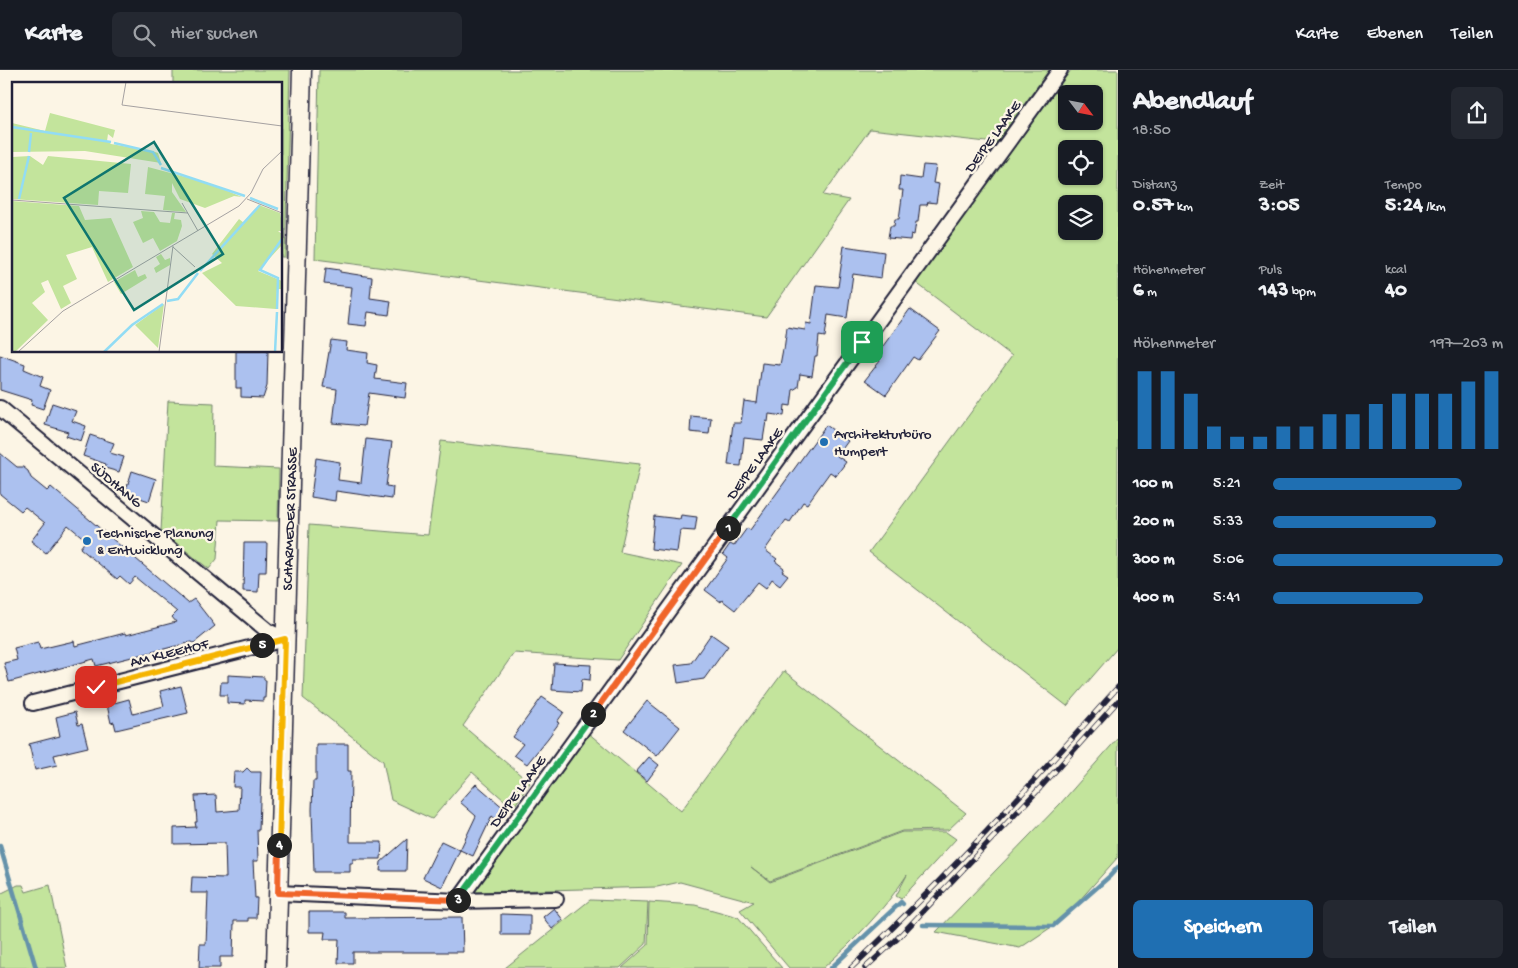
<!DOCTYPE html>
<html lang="de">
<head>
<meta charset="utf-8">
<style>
	body { margin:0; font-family:"Gochi Hand",sans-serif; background:#242831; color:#f1f3f6; height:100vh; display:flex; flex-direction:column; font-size:19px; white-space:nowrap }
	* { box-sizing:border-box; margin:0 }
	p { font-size:16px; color:#9ea1a6 }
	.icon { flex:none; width:28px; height:28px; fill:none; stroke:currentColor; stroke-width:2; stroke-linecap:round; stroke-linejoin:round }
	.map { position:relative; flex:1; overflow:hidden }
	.details { display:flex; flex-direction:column; background:#171b24; width:400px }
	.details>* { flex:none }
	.needle { width:32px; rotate:122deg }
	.buttons { position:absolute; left:1058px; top:15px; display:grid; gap:10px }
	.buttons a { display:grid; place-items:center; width:45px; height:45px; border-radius:8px; background:#171b24; box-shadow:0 1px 4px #0004; font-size:25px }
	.pin { position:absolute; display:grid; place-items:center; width:42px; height:42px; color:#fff; margin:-21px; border-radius:10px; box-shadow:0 2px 8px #0006 }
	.km { position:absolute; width:25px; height:25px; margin:-12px; border-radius:50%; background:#222; color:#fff; font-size:14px; line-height:25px; text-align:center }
	.round { display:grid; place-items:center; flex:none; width:52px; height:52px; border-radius:8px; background:#242831 }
	.overview { display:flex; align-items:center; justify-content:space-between; height:85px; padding:0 15px }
	h1 { font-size:28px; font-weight:800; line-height:38px }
	.figures { display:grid; grid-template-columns:repeat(3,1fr); gap:8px; height:85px; padding:5px 15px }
	.figures div { display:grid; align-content:center }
	.figures b { font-size:21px; font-weight:800 }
	.figures small { font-size:14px; font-weight:400 }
	.figures p { font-size:14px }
	.chart { height:140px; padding:10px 15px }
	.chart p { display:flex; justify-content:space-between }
	.chart svg { width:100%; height:90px; margin-top:5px; stroke:#1f6fb2; stroke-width:6 }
	.action { display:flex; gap:10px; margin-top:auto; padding:10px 15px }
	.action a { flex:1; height:58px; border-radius:8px; background:#1f6fb2; color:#fff; font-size:20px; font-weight:800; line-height:58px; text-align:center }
	.action a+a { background:#242831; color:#f1f3f6 }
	ul { padding:0 15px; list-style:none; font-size:16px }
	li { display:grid; grid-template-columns:80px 60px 1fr; align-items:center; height:38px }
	li i { height:12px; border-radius:6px; background:#1f6fb2 }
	header { display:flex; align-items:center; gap:30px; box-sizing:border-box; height:70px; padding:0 25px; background:#171b24; border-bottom:1px solid #363941 }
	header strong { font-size:24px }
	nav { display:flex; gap:28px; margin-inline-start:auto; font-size:18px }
	.search { width:350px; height:45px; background:#242831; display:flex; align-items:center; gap:12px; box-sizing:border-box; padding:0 18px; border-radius:8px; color:#9ea1a6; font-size:19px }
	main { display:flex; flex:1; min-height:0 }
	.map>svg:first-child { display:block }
</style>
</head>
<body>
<header>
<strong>Karte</strong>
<div class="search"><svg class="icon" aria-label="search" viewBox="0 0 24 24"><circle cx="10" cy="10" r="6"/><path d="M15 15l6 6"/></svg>Hier suchen</div>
<nav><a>Karte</a><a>Ebenen</a><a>Teilen</a></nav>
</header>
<main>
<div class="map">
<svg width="1118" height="898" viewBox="0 0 1118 898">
	<rect width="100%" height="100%" fill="#fcf5e5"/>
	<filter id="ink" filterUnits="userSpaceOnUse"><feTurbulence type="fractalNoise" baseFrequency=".02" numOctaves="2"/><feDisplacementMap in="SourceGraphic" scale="10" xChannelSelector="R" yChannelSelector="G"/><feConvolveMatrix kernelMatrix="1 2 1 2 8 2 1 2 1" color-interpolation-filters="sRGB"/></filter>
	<g filter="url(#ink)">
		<g fill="#c3e49c" stroke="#72836c" fill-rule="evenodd">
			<polygon points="173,0 290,0 285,187 281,187 281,14 173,14"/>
			<polygon points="319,0 1049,0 996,73 870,59 823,125 849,130 766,247 315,189"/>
			<path d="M 1071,0 L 1118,0 L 1118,577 L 1067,636 L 869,482 L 1012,286 L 915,212 ZM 1066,24 L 1094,24 L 1094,51 L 1066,51 ZM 1066,79 L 1094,79 L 1094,106 L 1066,106 ZM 1066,134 L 1094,134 L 1094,161 L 1066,161 Z"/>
			<polygon points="168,331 214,333 213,396 279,399 278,451 220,450 217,489 209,499 161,461"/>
			<polygon points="441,371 640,394 620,482 682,495 618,590 514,583 463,656 530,713 513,738 472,702 432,749 391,730 383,691 303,628 309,455 428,465"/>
			<path d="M 784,601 L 966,743 L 948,760 L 902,761 L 770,811 L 751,797 L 770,812 L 902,762 L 946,762 L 956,769 L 901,829 L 896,826 L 907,805 C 884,840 855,870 823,898 L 789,898 L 740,840 L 754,832 L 680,812 L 657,817 L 472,822 L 587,662 L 681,741 Z"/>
			<polygon points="1118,668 1118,787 1062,850 1020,878 936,862 1060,734"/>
			<polygon points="18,815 23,815 26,822 50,815 67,898 0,898 0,824"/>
			<polygon points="590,830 648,832 646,874 620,898 505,898"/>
			<polygon points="649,832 695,835 738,847 782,898 622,898 648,875"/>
		</g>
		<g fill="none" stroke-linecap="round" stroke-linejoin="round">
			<g stroke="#6592aa" stroke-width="4.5">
				<polyline points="0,776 36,898"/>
				<polyline points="923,855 1053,856 1110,806 1118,797"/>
				<polyline points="831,898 901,832 903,834"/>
			</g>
		</g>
		<g fill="#acc1ef" stroke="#22223b">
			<polygon points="923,95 936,96 933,113 939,114 936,133 928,132 927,135 920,135 918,152 916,152 914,165 911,164 910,170 888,168 890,156 894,156 895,149 899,149 903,120 899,120 900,106 921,109"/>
			<polygon points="844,176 884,182 881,208 853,204 847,248 828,245 825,267 819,266 817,286 815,286 812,306 800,304 798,317 793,320 791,336 785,335 784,346 769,344 768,352 766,351 763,370 744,368 741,396 728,395 733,353 741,353 744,331 757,333 762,293 780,295 783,279 784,280 787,257 805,260 806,253 811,254 816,215 838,217"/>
			<polygon points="326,198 340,200 340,202 372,207 370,228 391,231 389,245 368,242 366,256 348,254 352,217 324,214"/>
			<polygon points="910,239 940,261 918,290 913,287 886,325 865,310 880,291 875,287"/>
			<polygon points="331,270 347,272 346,280 368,283 367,293 377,295 375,309 407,313 405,328 369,323 364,356 333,353 337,319 323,317"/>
			<polygon points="236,281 268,281 267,316 263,328 241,327 241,318 236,318"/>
			<polygon points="0,285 25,294 24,299 43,307 40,316 50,320 43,339 31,335 32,330 0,320"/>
			<polygon points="52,333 76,341 72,351 86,356 81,371 66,366 68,362 45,355"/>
			<polygon points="691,346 711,348 709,364 690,362"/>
			<polygon points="826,355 848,371 837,386 846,392 836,406 830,402 807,434 803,432 790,452 786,450 765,480 777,489 775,491 784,498 782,501 788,505 780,515 772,509 766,518 758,512 735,540 722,530 721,532 705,520 728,488 723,484 730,474 734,476 747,458 750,460"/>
			<polygon points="90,365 114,373 110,383 124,387 119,402 105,398 106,394 83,386"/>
			<polygon points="366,369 392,372 386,416 393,417 392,429 336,421 335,431 311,427 316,388 340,392 338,410 361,413"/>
			<polygon points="0,383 17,397 23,397 28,401 31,408 47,421 51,417 188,533 194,529 215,556 194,573 192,572 96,596 94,589 9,612 4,593 17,590 14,578 38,572 40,579 74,571 75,576 125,563 126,565 176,552 172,547 177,542 135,507 129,514 120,506 117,509 80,478 86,470 68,455 46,483 31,471 45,453 25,437 21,441 0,424"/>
			<polygon points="132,401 156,409 149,431 125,423"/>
			<polygon points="681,445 697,447 695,461 680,460 677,482 651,479 654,446 680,449"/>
			<polygon points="244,473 267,473 266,502 259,502 258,522 243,521"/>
			<polygon points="711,564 728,576 704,609 678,613 675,595 691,593"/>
			<polygon points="554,593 591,595 590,610 582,609 581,622 552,620"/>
			<polygon points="228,605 264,607 264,610 266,610 265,628 263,628 263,631 245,630 245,634 227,633 227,625 220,625 221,612 228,612"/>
			<polygon points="181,616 188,643 116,660 114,652 111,653 107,635 129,629 133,644 164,636 160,621"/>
			<polygon points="542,627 564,642 557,652 559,653 548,668 527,694 514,685 523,674 513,667"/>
			<polygon points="647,631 680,657 657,686 624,660"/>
			<polygon points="75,642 78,655 82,654 88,677 54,685 57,695 35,700 29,674 60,666 56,647"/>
			<polygon points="316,674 348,674 348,701 351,701 350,772 382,772 381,789 353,789 353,793 350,793 350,802 314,802 312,740 313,711 316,711"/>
			<polygon points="649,687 659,695 647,711 636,702"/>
			<polygon points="247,698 251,702 261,702 259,760 257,760 258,791 253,791 255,828 257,828 256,848 248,848 248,851 234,851 233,887 220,887 220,898 199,898 200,874 206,874 208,823 191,823 192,807 226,808 225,773 174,774 174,758 196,757 195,752 197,752 195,726 216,725 217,742 239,740 240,717 233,717 234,702 243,702"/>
			<polygon points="476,714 506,740 497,750 492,746 473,786 460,780 476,746 460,732"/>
			<polygon points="407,769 406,801 380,801 381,792"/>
			<polygon points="441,771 460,780 442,817 423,808"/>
			<polygon points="554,838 563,850 552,859 543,847"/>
			<polygon points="309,842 345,842 345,848 462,847 463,882 353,882 353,893 338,893 339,869 324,869 325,862 309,862"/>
			<polygon points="501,844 530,845 530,865 501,865"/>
		</g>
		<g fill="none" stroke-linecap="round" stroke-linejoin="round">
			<g stroke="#22223b" stroke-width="18">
				<g id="minor">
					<polyline points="0,338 268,561 285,569"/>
					<polyline points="33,633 285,569"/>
					<polyline points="278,823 458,831 556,829"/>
					<polyline points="458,831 1060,0"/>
				</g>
			</g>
			<g stroke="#22223b" stroke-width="21">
				<polyline id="tertiary" points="276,898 302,0"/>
			</g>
			<use href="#minor" stroke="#fcf5e5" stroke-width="14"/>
			<use href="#tertiary" stroke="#fcf5e5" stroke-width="18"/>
			<g stroke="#22223b" stroke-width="5.5">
				<g id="rail">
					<path d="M 851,898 C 945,809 1032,714 1118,617"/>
					<polyline points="865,898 896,870 1040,718 1118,631"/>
				</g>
			</g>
			<use href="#rail" stroke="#fcf5e5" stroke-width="4" stroke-dasharray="11" stroke-linecap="butt"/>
		</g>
	</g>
	<g fill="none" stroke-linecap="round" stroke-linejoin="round" filter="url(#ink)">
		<g stroke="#fff" stroke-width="10">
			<polyline id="split-1" points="728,458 862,272"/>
		</g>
		<g stroke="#fff" stroke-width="10">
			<polyline id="split-2" points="593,644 728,458"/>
		</g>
		<g stroke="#fff" stroke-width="10">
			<polyline id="split-3" points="458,830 593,644"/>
		</g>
		<g stroke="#fff" stroke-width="10">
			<polyline id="split-4" points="279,775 278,823 458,830"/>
		</g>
		<g stroke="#fff" stroke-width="10">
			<polyline id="split-5" points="262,575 285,569 279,775"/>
		</g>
		<g stroke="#fff" stroke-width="10">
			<polyline id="split-6" points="96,617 262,575"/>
		</g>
		<use href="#split-1" stroke="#22a559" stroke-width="6"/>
		<use href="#split-2" stroke="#f0652b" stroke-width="6"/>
		<use href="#split-3" stroke="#22a559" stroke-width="6"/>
		<use href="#split-4" stroke="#f0652b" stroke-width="6"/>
		<use href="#split-5" stroke="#f5b400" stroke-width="6"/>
		<use href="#split-6" stroke="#f5b400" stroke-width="6"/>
	</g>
	<g fill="#1f6fb2" stroke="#fcf5e5" stroke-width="2">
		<circle cx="824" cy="372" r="5"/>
		<circle cx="87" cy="471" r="5"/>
	</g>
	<g text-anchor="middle" stroke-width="4.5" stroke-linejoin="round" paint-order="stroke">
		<g font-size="15" fill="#22223b" stroke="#fcf5e5">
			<text transform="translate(992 66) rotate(-54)" y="5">DEIPE LAAKE</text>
			<text transform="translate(754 393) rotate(-54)" y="5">DEIPE LAAKE</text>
			<text transform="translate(117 414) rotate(40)" y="5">SÜDHANG</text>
			<text transform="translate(289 449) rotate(-88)" y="5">SCHARMEDER STRASSE</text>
			<text transform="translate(169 582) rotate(-14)" y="5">AM KLEEHOF</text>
			<text transform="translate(517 721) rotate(-54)" y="5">DEIPE LAAKE</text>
		</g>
		<g font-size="15" fill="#22223b" stroke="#fcf5e5" text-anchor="start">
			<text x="834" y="368">Architekturbüro<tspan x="834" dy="17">Humpert</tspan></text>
			<text x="97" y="467">Technische Planung<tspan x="97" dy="17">&amp; Entwicklung</tspan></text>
		</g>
	</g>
	<g transform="translate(12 12)">
		<rect width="270" height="270" fill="#fcf5e5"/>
		<path d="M 38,31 L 103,48 L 101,56 L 96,52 L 95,59 L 99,62 L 140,69 L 146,71 L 149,81 L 73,69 L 0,70 L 0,41 L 33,49 ZM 18,74 L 31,83 L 36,74 L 119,82 L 116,111 L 87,109 L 86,123 L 0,117 L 0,75 ZM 136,85 L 196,101 L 230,115 L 222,114 L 193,126 L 168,117 L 160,101 L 160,110 L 174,130 L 151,128 L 153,114 L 133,112 ZM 0,119 L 67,124 L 73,138 L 99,136 L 121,185 L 96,200 L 80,165 L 54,173 L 65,197 L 51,204 L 59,221 L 49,227 L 36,198 L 29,201 L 33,210 L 20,221 L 36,238 L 3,270 L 0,270 ZM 247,123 L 268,131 L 270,142 L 270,149 L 266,149 L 270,152 L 270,163 L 246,189 L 270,199 L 270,207 L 265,207 L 264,227 L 224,224 L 190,191 L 210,181 L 200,172 L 227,137 L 232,141 ZM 129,129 L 142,130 L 148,140 L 158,141 L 160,131 L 163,131 L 162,137 L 169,138 L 170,144 L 165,159 L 148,169 L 141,156 L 131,161 L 121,140 L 131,136 ZM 149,172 L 153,178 L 158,176 L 158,183 L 144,191 L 142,186 L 148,182 L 144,175 ZM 123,188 L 126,195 L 133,192 L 135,196 L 109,212 L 102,200 ZM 152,222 L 146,266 L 123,243 Z" fill="#c3e49c"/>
		<path fill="none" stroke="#92dcf4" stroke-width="2.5" d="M 0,45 L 99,60M 102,61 L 141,70 L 149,83M 17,70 L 19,51M 149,86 L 233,114M 238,116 L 266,127M 7,117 L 17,74M 188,189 L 248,123M 155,219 L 166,217 L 186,191M 265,227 L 266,196 L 248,188 L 270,157M 92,270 L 120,243 L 151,222M 263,270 L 265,230"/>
		<path fill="none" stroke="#a5a1a1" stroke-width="1" d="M 114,0 L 110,23 L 270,44M 235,117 L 270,131M 0,118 L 176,131M 170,121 L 186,149M 161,165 L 183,185M 6,270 L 51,229 L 227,124 L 239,111 L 251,87 L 270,69M 147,270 L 161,164"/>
		<path fill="#0f766e" fill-opacity="0.15" stroke="#0f766e" stroke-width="2.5" d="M 142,60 L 211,172 L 122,228 L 52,116 Z"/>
		<rect width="270" height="270" fill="none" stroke="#22223b" stroke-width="2.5"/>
	</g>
</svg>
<div class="buttons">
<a><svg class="needle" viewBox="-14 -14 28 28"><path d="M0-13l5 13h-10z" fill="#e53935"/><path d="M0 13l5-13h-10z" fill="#9ea1a6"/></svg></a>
<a><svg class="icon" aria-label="locate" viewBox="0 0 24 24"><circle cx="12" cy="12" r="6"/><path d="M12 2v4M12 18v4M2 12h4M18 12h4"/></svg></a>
<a><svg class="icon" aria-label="layers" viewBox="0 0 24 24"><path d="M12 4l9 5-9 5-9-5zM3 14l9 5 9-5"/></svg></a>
</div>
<div class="pin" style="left:862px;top:272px;background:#1e9e55"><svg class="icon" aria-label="arrive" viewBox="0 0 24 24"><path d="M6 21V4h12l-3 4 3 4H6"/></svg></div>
<div class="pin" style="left:96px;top:617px;background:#d93025"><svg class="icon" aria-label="check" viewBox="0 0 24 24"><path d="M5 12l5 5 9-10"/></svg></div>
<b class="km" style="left:728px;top:458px">1</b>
<b class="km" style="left:593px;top:644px">2</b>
<b class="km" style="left:458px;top:830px">3</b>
<b class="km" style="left:279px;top:775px">4</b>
<b class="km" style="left:262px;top:575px">5</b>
</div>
<section class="details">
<div class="overview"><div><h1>Abendlauf</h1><p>18:50</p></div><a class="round"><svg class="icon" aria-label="share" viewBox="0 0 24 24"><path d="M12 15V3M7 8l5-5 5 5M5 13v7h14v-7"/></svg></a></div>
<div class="figures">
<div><p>Distanz</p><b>0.57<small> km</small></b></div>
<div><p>Zeit</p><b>3:05</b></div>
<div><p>Tempo</p><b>5:24<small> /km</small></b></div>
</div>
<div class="figures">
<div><p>Höhenmeter</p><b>6<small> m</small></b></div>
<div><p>Puls</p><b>143<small> bpm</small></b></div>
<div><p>kcal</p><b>40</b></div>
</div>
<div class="chart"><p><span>Höhenmeter</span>197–203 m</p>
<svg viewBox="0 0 160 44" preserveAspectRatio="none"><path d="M5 44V6M15 44V6M25 44V17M35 44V33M45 44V38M55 44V38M65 44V33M75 44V33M85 44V27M95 44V27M105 44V22M115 44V17M125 44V17M135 44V17M145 44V11M155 44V6"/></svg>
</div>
<ul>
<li><b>100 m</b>5:21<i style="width:82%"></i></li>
<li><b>200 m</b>5:33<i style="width:71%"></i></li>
<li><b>300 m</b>5:06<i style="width:100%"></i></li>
<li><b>400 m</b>5:41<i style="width:65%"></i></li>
</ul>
<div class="action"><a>Speichern</a><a>Teilen</a></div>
</section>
</main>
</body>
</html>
